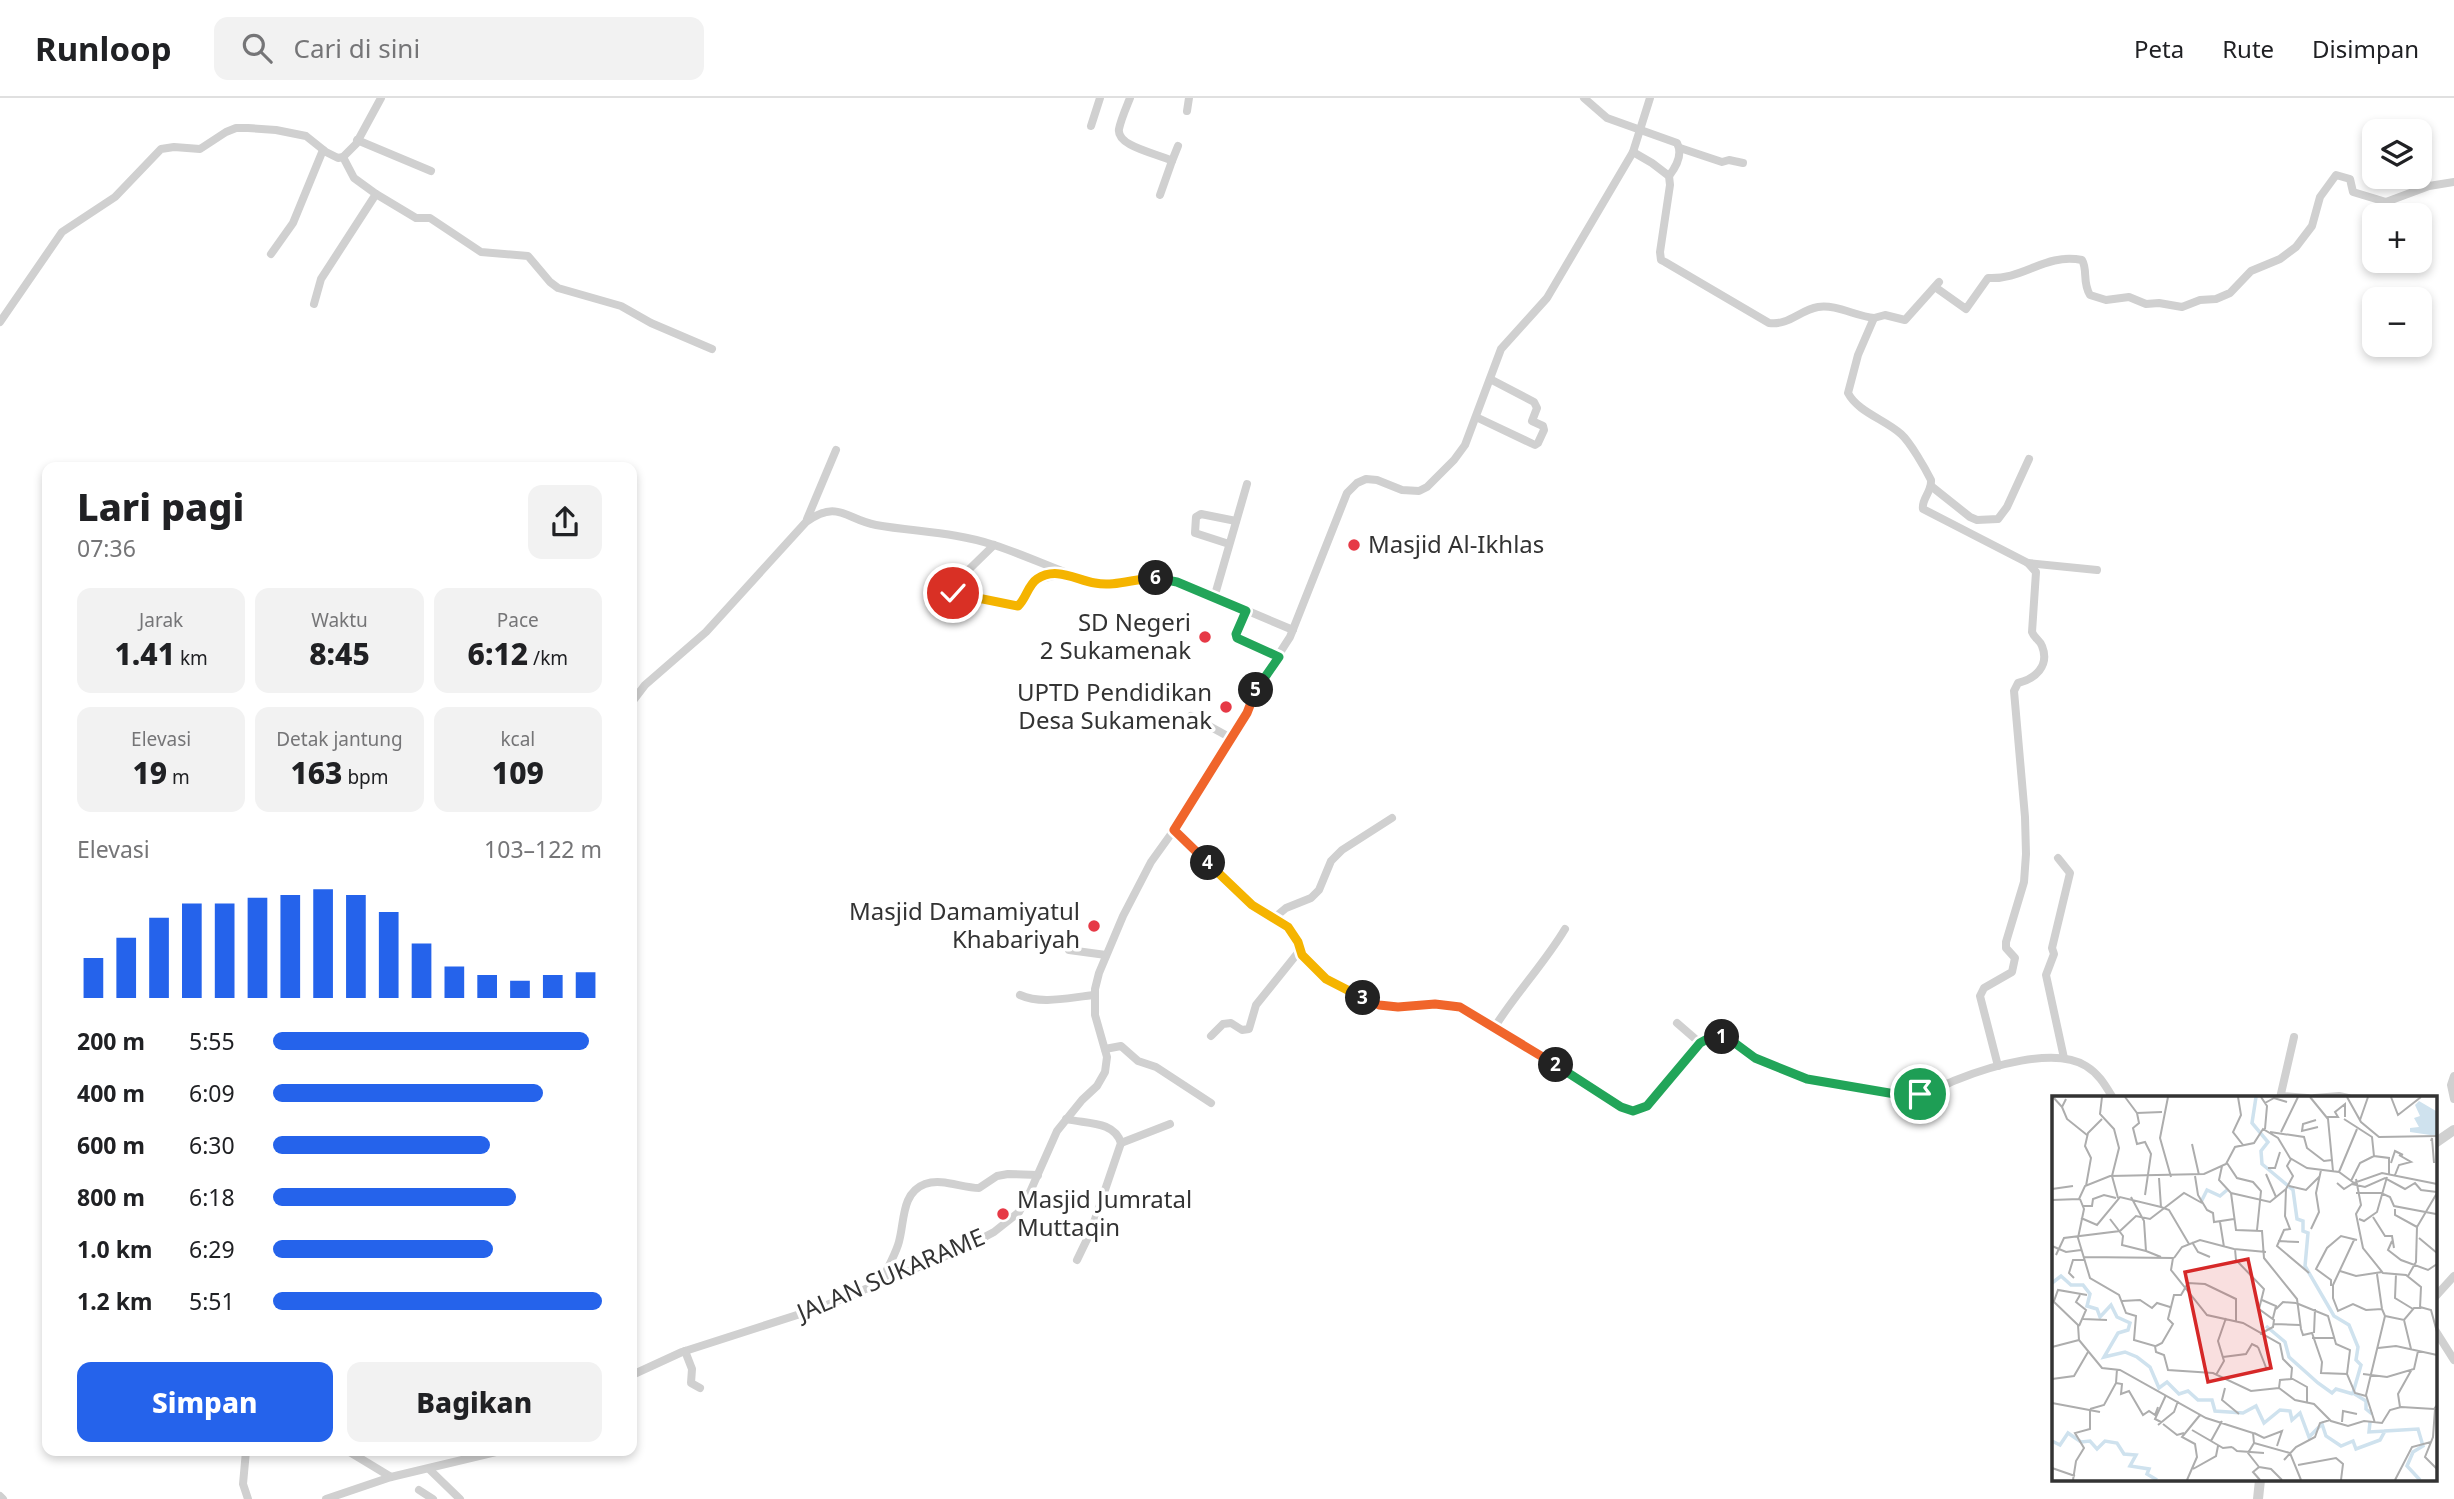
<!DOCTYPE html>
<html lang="id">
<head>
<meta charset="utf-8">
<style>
	body { margin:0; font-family:"Noto Sans",sans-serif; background:#f2f2f2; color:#202124; height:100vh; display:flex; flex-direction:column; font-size:26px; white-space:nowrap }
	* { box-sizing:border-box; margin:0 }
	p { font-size:23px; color:#757577 }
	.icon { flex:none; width:38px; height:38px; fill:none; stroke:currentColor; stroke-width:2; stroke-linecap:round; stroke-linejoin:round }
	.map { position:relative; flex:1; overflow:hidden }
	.side { position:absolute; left:42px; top:364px; width:595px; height:994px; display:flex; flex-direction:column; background:#fff; border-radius:14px; box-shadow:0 4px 10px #0003 }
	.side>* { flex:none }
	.controls { position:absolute; left:2362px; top:21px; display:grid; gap:14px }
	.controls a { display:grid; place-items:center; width:70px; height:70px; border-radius:14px; background:#fff; box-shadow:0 4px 10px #0003; font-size:35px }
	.pin { position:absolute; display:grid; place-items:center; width:60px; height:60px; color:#fff; margin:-30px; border:4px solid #fff; border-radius:50%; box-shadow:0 2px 7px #0007 }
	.km { position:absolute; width:35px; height:35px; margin:-18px; border-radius:50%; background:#222; color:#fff; font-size:19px; line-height:35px; text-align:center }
	.round { display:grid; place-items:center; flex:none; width:74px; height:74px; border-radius:14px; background:#f2f2f2 }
	.head { display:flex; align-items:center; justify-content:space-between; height:119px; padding:0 35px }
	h1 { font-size:38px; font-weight:800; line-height:52px }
	.stats { display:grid; grid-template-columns:repeat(3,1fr); gap:10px; height:119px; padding:7px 35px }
	.stats div { display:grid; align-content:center; border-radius:14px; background:#f2f2f2; text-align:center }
	.stats b { font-size:30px; font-weight:800 }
	.stats small { font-size:19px; font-weight:400 }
	.stats p { font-size:19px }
	.chart { height:196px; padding:14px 35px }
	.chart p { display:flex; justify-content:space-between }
	.chart svg { width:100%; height:126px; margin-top:7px; stroke:#2563eb; stroke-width:6 }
	.cta { display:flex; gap:14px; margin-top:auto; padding:14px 35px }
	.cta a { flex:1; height:80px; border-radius:14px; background:#2563eb; color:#fff; font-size:28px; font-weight:800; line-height:80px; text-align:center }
	.cta a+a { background:#f2f2f2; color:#202124 }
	ul { padding:0 35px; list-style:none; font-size:23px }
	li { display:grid; grid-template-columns:112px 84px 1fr; align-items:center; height:52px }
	li i { height:18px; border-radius:9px; background:#2563eb }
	header { display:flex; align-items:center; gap:42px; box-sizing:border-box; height:98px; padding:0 35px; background:#fff; border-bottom:2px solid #e0e0e0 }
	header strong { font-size:33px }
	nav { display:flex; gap:38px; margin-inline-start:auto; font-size:24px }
	.search { width:490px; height:63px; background:#f2f2f2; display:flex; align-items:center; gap:18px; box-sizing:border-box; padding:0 24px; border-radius:14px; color:#757577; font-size:26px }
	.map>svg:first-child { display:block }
</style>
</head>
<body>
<header>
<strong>Runloop</strong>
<div class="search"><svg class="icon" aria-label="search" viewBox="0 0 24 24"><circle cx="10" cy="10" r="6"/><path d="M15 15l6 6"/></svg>Cari di sini</div>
<nav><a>Peta</a><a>Rute</a><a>Disimpan</a></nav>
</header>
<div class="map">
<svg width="2454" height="1401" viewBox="0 0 2454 1401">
	<rect width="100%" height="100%" fill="#fff"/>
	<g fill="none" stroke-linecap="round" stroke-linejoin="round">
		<g stroke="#d0d0d0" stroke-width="8">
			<path d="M 1130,0 C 1126,10 1121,21 1119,31 C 1116,49 1160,56 1172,63 L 1160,97"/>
			<path d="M 1584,0 L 1607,20 L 1677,45 C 1683,56 1676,69 1669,78"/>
			<polyline points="1187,13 1189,0"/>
			<polyline points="1091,28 1100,0"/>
			<polyline points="357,42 431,73"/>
			<polyline points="1680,50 1722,64 1729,62 1743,65"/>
			<path d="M 1633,54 L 1652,65 L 1669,78 L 1670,87 L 1660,154 L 1661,162 L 1665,164 L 1769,225 C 1788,228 1800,212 1818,209 C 1835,206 1856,218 1874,220"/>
			<polyline points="1172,63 1178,48"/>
			<polyline points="376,96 416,120 430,120 481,154 528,158 550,184 558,190 621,208 651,225 712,251"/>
			<polyline points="271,156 293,125 323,52"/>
			<path d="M 1939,184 L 1905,222 L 1885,217 L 1874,220 L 1858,257 L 1848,295 C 1858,314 1884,321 1901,336 C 1910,344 1925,370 1931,382 C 1932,394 1921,401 1923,411 L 2028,465 L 2036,474 L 2032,534 C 2034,540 2040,542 2042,548 C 2050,568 2035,581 2018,585 L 2014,593 L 2025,719 L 2026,756 L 2024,784 L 2006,844 L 2006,850 L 2015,860 L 2012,874 L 1984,890 L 1980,898 L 1998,968"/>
			<path d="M 1935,189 L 1966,211 L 1988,180 C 2024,182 2044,155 2082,162 C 2088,172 2082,184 2090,197 L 2106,202 L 2129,199 L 2146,206 L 2159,205 L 2182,209 L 2200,202 L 2216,201 L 2230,195 L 2251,173 L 2280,161 L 2296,149 L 2312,128 L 2320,99 L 2336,77 L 2350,81 L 2353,94 L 2386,104 L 2429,88 L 2454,84"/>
			<polyline points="314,206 321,181 376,96 354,80 343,59"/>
			<polyline points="0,224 62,134 115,99 161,51 174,49 200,51 226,34 236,30 248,30 276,32 306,38 326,54 338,60 343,59 356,46 381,0"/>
			<polyline points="1476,319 1535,347 1538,345 1544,332 1543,328 1532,323 1537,310 1534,304 1490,281"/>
			<polyline points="1931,388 1970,419 1977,422 1998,421 2007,409 2029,361"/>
			<polyline points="807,421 836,352"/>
			<polyline points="1229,446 1195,435 1196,419 1201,416 1236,423"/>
			<polyline points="994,447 953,487 951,493 1019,508 1036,482 1062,476"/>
			<polyline points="2028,465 2097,472"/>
			<polyline points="1214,500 1247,386"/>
			<polyline points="1246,513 1236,536 1237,540 1279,559"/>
			<path d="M 632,604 L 645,587 L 706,534 L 806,424 C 838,401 845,421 876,427 C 916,434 955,434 994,447 C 1028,458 1060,474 1095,485 L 1107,486 L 1140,480 L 1177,483 L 1293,532"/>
			<polyline points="1191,618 1231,640"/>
			<path d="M 1174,732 L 1252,807 L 1288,829 L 1294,835 L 1302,857 L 1326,882 L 1379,907 L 1398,909 L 1435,906 L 1460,909 L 1602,995 C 1611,1002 1622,1013 1635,1012 C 1652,1011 1688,960 1700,945 C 1709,940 1719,935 1730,941 C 1739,946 1746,955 1756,960 C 1797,981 1859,994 1906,998 C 1922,999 1941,988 1956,982 C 1988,969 2055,948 2086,968 C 2099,976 2105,987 2113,1000"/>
			<polyline points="2058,760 2070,775 2052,850 2054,856 2046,877 2064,960"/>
			<polyline points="1274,820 1286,810 1311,800 1319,792 1331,763 1342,752 1392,720"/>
			<polyline points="1069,852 1106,857"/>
			<path d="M 1020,897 C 1042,907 1071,899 1095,897"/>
			<polyline points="1677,925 1700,945"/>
			<path d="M 1494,930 C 1516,895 1544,866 1565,831"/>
			<polyline points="1211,938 1223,926 1231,925 1242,932 1249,931 1256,907 1301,851"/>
			<polyline points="1105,951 1121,948 1138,963 1156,969 1211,1005"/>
			<polyline points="2454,978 2451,987 2454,1001"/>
			<polyline points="2281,998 2307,1000"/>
			<polyline points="2280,1000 2294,939"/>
			<polyline points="2315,1000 2339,998 2348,1000"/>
			<path d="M 1066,1021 C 1085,1026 1114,1022 1121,1045 L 1091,1133 L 1077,1162"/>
			<polyline points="1121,1045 1170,1026"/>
			<path d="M 877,1185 L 882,1182 C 887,1171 894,1159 898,1147 C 905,1127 900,1095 925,1086 C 942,1080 962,1090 979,1090 L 997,1078 L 1008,1076 L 1038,1077"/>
			<polyline points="2435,1199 2454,1178"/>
			<polyline points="2435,1232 2454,1262"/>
			<polyline points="685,1253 692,1271 691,1285 700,1290"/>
			<polyline points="632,1277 682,1254 822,1209 960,1152 994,1134 1019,1114 1030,1094 1057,1033 1082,1002 1097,988 1105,974 1107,959 1095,917 1095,891 1099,875 1123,818 1151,764 1174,732 1231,640 1247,615 1255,593 1290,539 1347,395 1357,385 1366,381 1377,382 1402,392 1419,393 1427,389 1454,362 1465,347 1501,251 1547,200 1633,54 1650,0"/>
			<polyline points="246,1353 243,1386 248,1401"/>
			<polyline points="348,1353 391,1379"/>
			<polyline points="429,1371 460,1401"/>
			<polyline points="419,1392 433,1401"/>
			<polyline points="0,1398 3,1401"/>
			<polyline points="326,1401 391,1379 500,1353"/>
		</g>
		<g stroke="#d0d0d0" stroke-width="10">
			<polyline points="2435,1045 2454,1032"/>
			<polyline points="2258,1401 2260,1382"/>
		</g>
	</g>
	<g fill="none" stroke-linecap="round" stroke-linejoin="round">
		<g stroke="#fff" stroke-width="14">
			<polyline id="split-1" points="1722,939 1728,940 1755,960 1807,981 1901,997 1920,996"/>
		</g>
		<g stroke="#fff" stroke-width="14">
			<polyline id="split-2" points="1556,967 1621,1009 1633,1013 1647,1008 1700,945 1711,939 1722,939"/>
		</g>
		<g stroke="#fff" stroke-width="14">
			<polyline id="split-3" points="1363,900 1379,907 1398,909 1435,906 1460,909 1556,967"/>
		</g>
		<g stroke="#fff" stroke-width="14">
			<polyline id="split-4" points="1208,765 1252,807 1288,829 1298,844 1302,857 1326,881 1363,900"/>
		</g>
		<g stroke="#fff" stroke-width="14">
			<polyline id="split-5" points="1208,765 1174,732 1247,615 1256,592"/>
		</g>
		<g stroke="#fff" stroke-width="14">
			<polyline id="split-6" points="1156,480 1177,484 1246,513 1236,536 1237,540 1279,559 1256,592"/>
		</g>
		<g stroke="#fff" stroke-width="14">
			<path id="split-7" d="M 953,495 L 1018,508 C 1026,501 1028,487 1037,481 C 1056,468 1076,482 1095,485 C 1115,489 1136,480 1156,480"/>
		</g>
		<use href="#split-1" stroke="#22a559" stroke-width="9"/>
		<use href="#split-2" stroke="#22a559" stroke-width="9"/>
		<use href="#split-3" stroke="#f0652b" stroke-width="9"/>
		<use href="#split-4" stroke="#f5b400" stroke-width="9"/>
		<use href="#split-5" stroke="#f0652b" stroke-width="9"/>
		<use href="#split-6" stroke="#22a559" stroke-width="9"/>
		<use href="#split-7" stroke="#f5b400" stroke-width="9"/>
	</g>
	<g fill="#e63946" stroke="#fff" stroke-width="2.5">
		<circle cx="1354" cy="447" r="7"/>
		<circle cx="1205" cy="539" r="7"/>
		<circle cx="1226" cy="609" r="7"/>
		<circle cx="1094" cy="828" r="7"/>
		<circle cx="1003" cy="1116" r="7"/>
	</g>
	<g text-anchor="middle" stroke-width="7" stroke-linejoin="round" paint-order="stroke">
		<g font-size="24" fill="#333" stroke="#fff" text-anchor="end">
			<text x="1368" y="455" text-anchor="start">Masjid Al-Ikhlas</text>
			<text x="1191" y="533">SD Negeri<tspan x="1191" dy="28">2 Sukamenak</tspan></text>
			<text x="1212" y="603">UPTD Pendidikan<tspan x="1212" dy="28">Desa Sukamenak</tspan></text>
			<text x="1080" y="822">Masjid Damamiyatul<tspan x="1080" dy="28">Khabariyah</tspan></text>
			<text x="1017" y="1110" text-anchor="start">Masjid Jumratal<tspan x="1017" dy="28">Muttaqin</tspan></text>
		</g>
		<g font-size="24" fill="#333" stroke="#fff">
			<text transform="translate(891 1177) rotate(-23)" y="8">JALAN SUKARAME</text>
		</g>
	</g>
	<g transform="translate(2052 998)">
		<rect width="385" height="385" fill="#fff"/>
		<path d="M 367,5 L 384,15 L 385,40 L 358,36 L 358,32 L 367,31 L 362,22 L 368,20 L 363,9 Z" fill="#cfe2ee"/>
		<path fill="none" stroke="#cfe2ee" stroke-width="3.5" d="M 204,1 L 200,27 L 216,46 L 209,55 L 210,68 L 241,94 L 245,123 L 251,125 L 251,135 L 256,137 L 253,170 L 282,220 L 297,229 L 306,251 L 304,264 L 309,269 L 301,297 L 314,305 L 314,313 L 320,318M 149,106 L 155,94 L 168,100 L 175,94M 0,187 L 9,180 L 19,189 L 31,189 L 38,198 L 35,210 L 45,213 L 48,221 L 59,209 L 65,221 L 78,227 L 76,234 L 66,237 L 52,261 L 73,256 L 85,261 L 98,271 L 107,292 L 115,286 L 127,298 L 136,295 L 146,304 L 160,304 L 163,315 L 191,317 L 204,310 L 212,327 L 228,314 L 238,315 L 240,324 L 248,317 L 257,341 L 270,328 L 274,340 L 289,350 L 301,345 L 304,353 L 328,344 L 333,335 L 366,333 L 371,350 L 361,356 L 355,370 L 368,384M 214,230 L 233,246 L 237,261 L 266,287 L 280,297 L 284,293 L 301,298M 318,326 L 317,336 L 334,335M 0,345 L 8,349 L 16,337 L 29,346 L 38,345 L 45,353 L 53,345 L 65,347 L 72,358 L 84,359 L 78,370 L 97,373 L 95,378 L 105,384"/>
		<path fill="none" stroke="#adadad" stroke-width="2" d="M 1,1 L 10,11 L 14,3M 50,1 L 48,18 L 62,33 L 67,52 L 60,80M 73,1 L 85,17 L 110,16M 116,1 L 108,42 L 119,81M 186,1 L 189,19 L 181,36 L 191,49M 209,1 L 215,10 L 213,33M 258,1 L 276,23 L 281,75M 295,1 L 309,26 L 327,41 L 385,40M 339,1 L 346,19 L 369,1M 213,7 L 222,2 L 235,6M 10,11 L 15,23 L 35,39M 85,17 L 87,27 L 81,32 L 85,48 L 93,46 L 99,58 L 93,99M 275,21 L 286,21 L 283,16 L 293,8 L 293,21M 292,23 L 320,41 L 322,60 L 337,62 L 337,78M 264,24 L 251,28 L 250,35 L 266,31M 308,24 L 316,1M 218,36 L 252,41 L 255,52 L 272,65 L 280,64M 229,36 L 246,1M 379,45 L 380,42 L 382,67M 140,48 L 147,79M 239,63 L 235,70 L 241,80 L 234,93 L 233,120 L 238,133 L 232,134 L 225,150 L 257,177M 175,67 L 185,82 L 201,86 L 209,95 L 205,134M 339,67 L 343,55 L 351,59M 170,70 L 167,84 L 179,97 L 184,134 L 210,135 L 212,162 L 245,203 L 249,233 L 251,239 L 260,237 L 270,266 L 269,277 L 295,278 L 303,297 L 314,300M 216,72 L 223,72 L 228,56M 287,76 L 305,33M 214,78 L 224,101M 343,79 L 347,69 L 359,66 L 347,59M 60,80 L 66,102M 143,80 L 146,99 L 155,114 L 161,117 L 162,126 L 182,123M 107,82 L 109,111 L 117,114 L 137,148M 304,83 L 309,109 L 304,118 L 311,152 L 331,177 L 354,179 L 369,191 L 368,212 L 362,212 L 352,224 L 333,220 L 314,299 L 323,327M 299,85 L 308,67 L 322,60M 285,87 L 292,93 L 300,88 L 313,91 L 333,82 L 353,93 L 363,87 L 369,94 L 385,96M 34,90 L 39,62 L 33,50 L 36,37 L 50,23M 237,90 L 254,94 L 268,80M 0,93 L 21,90M 179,97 L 218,106 L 234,93M 304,97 L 329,97 L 338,101 L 342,110 L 384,118M 79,101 L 92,125 L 94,155 L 109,161M 28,103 L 32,113 L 26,142 L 38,182 L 67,199 L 74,217 L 84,220 L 82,244 L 103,250 L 104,256 L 112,259 L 116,274 L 161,277 L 199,295 L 227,292M 0,104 L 27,103 L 33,90 L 58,80 L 152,78 L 174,68 L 183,51 L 202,47 L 211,33 L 226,42 L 238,62 L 255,72 L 287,76 L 302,87 L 330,77 L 385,88M 31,110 L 40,110 L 41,103 L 52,99 L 64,102M 343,113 L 343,119 L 365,131M 321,121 L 333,140 L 340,140 L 342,152M 29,122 L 45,129 L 68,101 L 109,111M 58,123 L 71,140 L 70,149 L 94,155M 307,123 L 312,125 L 325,116 L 335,81M 168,126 L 172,151M 259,133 L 267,116 L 264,97 L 269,74M 367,142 L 385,157M 302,144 L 281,189 L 281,202 L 286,215 L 301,208 L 314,214 L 330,213 L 333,220M 226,145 L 247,146M 340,145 L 336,154 L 349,164 L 376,174 L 385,168M 140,146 L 146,156 L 158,161M 0,150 L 14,156 L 29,154M 183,153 L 184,164 L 212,193 L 207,213 L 222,224 L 221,231 L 208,238M 4,159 L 12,142 L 68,135 L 84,120 L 98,123 L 132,97 L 150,107M 31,161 L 121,162 L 119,174 L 155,219 L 191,227 L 228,248 L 231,263 L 240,272 L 239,283 L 228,284 L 227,292M 122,162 L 130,151 L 148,144 L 182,153 L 214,156M 288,175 L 304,180 L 330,176M 325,178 L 330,213M 344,178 L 343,202 L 361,213M 356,180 L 364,166 L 365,131 L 385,97M 22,182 L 17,177 L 21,164 L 32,164M 279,190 L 279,184 L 264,173 L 275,152 L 289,140 L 305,144M 0,204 L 26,229 L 27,244 L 50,272 L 68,274 L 154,322 L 201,337 L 202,347 L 238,357 L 249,384M 210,204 L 224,210 L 221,222M 2,205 L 6,194 L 35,199M 70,205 L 88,204 L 100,212 L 105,207 L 118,211M 244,207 L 276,220 L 284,248 L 298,254 L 295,278M 368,211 L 379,214 L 385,236M 224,213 L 231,206 L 244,207M 31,223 L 55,224M 352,224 L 359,253M 222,228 L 248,229M 27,230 L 34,214 L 24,206 L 28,199M 262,237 L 263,213M 260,242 L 282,242M 104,250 L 110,247 L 121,228 L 116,223 L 122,199 L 129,199 L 136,187 L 153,188 L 184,203 L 184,226M 0,251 L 27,244M 206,251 L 215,274M 326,252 L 344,250 L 385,259M 171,261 L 194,258 L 200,248 L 206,251M 311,278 L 335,281 L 362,273 L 366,255M 164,279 L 172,265 L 166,245 L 174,222M 239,282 L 255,291 L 255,306M 0,283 L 22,280 L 36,256M 64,287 L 70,288 L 69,298 L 77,295 L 91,319 L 97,315 L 103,319 L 106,311M 173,292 L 170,304 L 187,318M 227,292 L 243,304 L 262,308 L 279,325 L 296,330 L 312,325 L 330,327 L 338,314 L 349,311 L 382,313 L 385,309M 0,307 L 48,316M 348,311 L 346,298 L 360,273M 38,313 L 52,309 L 64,287 L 65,273M 383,313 L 381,341 L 373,361 L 385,373M 170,325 L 159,345 L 171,352 L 180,351M 109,326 L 103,323 L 114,299M 290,326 L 291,315 L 305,318M 111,328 L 125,339 L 132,337M 106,329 L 122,316 L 126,305M 140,334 L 159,345M 202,337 L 212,342 L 230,335 L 225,350M 202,347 L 196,357 L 207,371 L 201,376 L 208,384M 180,351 L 185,355 L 212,357M 232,364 L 244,351 L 263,341 L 268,327 L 278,324M 246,369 L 284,362 L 291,368 L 289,384M 207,371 L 219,373 L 230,384M 0,372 L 23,380M 141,373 L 164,360 L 166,350M 21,384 L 24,365 L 32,352 L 23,337 L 38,333 L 38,313M 135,384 L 145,361 L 143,348 L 130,341 L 148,319M 343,384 L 360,351 L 379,346"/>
		<path fill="#d62828" fill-opacity="0.15" stroke="#d62828" stroke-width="3.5" d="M 196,163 L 219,272 L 156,286 L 133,176 Z"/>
		<rect width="385" height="385" fill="none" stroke="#333" stroke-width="3.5"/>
	</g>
</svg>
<div class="controls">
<a><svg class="icon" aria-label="layers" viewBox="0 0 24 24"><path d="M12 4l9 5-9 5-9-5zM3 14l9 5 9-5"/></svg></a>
<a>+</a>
<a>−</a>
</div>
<div class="pin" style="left:1920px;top:996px;background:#1e9e55"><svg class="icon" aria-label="arrive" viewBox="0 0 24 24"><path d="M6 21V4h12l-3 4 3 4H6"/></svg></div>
<div class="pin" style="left:953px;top:495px;background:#d93025"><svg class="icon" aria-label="check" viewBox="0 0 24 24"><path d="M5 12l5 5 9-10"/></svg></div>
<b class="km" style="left:1722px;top:939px">1</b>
<b class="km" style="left:1556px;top:967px">2</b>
<b class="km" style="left:1363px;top:900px">3</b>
<b class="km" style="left:1208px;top:765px">4</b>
<b class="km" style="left:1256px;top:592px">5</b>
<b class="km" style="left:1156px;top:480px">6</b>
<section class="side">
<div class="head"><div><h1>Lari pagi</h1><p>07:36</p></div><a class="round"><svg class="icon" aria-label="share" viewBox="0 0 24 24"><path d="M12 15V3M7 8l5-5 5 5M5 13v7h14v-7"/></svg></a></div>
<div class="stats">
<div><p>Jarak</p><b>1.41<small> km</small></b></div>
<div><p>Waktu</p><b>8:45</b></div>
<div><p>Pace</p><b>6:12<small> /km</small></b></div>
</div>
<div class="stats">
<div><p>Elevasi</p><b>19<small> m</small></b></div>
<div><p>Detak jantung</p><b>163<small> bpm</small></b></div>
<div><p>kcal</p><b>109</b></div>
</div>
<div class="chart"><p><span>Elevasi</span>103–122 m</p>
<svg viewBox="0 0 160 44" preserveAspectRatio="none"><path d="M5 44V30M15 44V23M25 44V16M35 44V11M45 44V11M55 44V9M65 44V8M75 44V6M85 44V8M95 44V14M105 44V25M115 44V33M125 44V36M135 44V38M145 44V36M155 44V35"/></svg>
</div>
<ul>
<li><b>200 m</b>5:55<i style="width:96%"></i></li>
<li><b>400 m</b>6:09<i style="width:82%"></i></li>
<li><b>600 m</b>6:30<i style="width:66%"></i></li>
<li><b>800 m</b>6:18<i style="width:74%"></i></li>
<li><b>1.0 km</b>6:29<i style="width:67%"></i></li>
<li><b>1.2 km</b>5:51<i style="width:100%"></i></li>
</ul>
<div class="cta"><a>Simpan</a><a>Bagikan</a></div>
</section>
</div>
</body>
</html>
